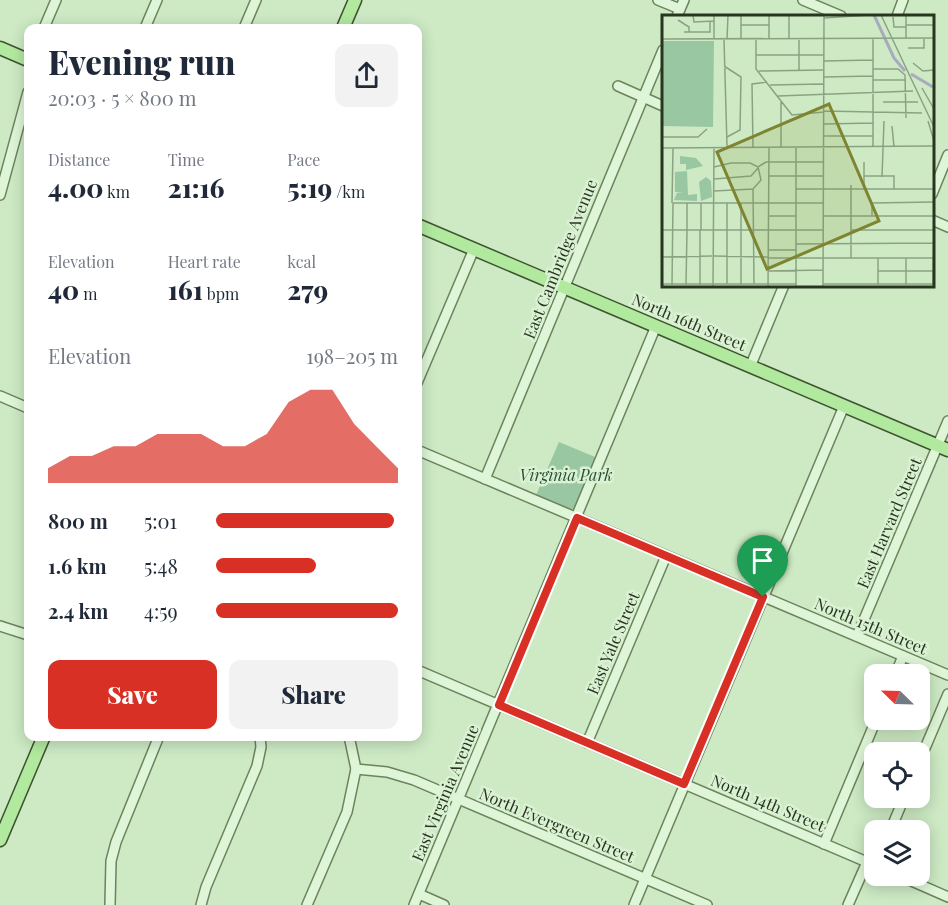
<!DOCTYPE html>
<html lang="en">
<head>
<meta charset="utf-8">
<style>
	body { margin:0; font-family:"Playfair Display",serif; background:#f2f2f3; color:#1f2937; height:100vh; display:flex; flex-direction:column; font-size:22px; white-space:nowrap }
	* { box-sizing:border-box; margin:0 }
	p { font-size:20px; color:#747a83 }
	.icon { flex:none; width:33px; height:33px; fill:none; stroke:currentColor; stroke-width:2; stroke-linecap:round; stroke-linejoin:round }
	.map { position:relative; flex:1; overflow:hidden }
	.details { position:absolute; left:24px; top:24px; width:398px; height:717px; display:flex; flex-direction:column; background:#fff; border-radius:12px; box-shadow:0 3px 15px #0003 }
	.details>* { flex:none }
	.needle { width:39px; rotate:293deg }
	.controls { position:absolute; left:864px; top:664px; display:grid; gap:12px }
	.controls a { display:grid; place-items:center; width:66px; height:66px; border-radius:12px; background:#fff; box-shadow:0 3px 15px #0003; font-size:30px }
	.pin { position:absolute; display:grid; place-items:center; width:51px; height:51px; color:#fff; margin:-62px -26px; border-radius:50% 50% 50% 0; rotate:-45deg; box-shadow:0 0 6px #0007 }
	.pin .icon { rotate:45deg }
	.round { display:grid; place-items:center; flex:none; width:63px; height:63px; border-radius:12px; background:#f2f2f3 }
	.summary { display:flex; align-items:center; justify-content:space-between; height:102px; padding:0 24px }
	h1 { font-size:33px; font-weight:800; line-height:45px }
	.metrics { display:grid; grid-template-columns:repeat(3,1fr); gap:9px; height:102px; padding:6px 24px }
	.metrics div { display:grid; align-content:center }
	.metrics b { font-size:26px; font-weight:800 }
	.metrics small { font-size:16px; font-weight:400 }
	.metrics p { font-size:16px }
	.chart { height:168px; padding:12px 24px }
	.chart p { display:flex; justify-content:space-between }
	.chart svg { width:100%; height:108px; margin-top:6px; fill:#d93025; opacity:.7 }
	.button { display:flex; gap:12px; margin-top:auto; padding:12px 24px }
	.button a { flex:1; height:69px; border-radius:12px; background:#d93025; color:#fff; font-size:24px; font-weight:800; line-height:69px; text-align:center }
	.button a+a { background:#f2f2f3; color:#1f2937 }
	ul { padding:0 24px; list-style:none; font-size:20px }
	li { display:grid; grid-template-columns:96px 72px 1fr; align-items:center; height:45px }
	li i { height:15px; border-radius:8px; background:#d93025 }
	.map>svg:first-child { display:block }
</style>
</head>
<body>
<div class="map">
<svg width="948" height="905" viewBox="0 0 948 905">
	<rect width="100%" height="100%" fill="#cdeac4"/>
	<polygon fill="#99c7a2" points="559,442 595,457 575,507 571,510 536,495"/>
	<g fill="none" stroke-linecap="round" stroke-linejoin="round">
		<g stroke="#6c835c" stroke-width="12">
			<g id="minor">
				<polyline points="658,0 680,9"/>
				<polyline points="803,0 841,16"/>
				<polyline points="677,16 684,0"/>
				<polyline points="897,16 903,0"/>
				<polyline points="44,28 56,0"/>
				<polyline points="145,28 157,0"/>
				<polyline points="244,28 256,0"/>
				<polyline points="618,86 663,106"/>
				<polyline points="932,194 948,155"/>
				<polyline points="0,195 28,92"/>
				<polyline points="932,220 948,227"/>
				<polyline points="750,367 784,285"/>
				<polyline points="417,383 474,249"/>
				<polyline points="0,396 28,408"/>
				<polyline points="417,450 948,675"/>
				<polyline points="485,479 663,50"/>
				<polyline points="0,626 28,635"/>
				<polyline points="857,636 948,421"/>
				<polyline points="417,670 874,865"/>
				<polyline points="895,675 903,656"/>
				<polyline points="349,736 356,769 387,772 414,780 707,905"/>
				<polyline points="587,743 666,556"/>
				<polyline points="920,760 948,694"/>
				<polyline points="890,831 904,798"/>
				<polyline points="824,844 876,720"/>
				<polyline points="900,876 948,897"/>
				<polyline points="419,894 444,905"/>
				<polyline points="110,905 111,861 116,842 159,736"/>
				<polyline points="201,905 206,887 257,766 261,747 260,736"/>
				<polyline points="307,905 347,812 356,769"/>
				<polyline points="414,905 656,326"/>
				<polyline points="634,905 844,406"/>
				<polyline points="848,905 867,862"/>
			</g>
		</g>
		<g stroke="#3f5230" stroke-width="15">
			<g id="major">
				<polyline points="343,28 355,0"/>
				<polyline points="0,48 28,60"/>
				<polyline points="417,225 948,450"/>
				<polyline points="0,840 44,736"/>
			</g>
		</g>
		<use href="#minor" stroke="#def6d7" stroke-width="9"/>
		<use href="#major" stroke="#b1ea9f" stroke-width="12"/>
	</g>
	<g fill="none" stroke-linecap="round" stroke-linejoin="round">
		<g stroke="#fff" stroke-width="12">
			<polygon id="route" points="577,518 763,597 684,784 499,705"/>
		</g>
		<use href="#route" stroke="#d93025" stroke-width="8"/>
	</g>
	<g text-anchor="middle" stroke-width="5" stroke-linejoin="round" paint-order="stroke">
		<g font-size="16" fill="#28351f" stroke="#daf2d3">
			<text transform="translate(560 259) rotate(-68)" y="6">East Cambridge Avenue</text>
			<text transform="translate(689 322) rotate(23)" y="6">North 16th Street</text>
			<text transform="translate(889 523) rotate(-67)" y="6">East Harvard Street</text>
			<text transform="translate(871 626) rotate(23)" y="6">North 15th Street</text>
			<text transform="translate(613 643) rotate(-67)" y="6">East Yale Street</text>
			<text transform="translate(445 793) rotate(-67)" y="6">East Virginia Avenue</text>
			<text transform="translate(768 803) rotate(23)" y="6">North 14th Street</text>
			<text transform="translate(557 825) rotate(23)" y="6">North Evergreen Street</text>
		</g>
		<g font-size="16" font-style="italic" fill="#274f34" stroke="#daf2d3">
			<text x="566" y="481">Virginia Park</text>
		</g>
	</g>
	<g transform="translate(662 15)">
		<rect width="272" height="272" fill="#cdeac4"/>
		<path d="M 0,26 L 52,26 L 51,112 L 0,111 ZM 18,141 L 34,143 L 41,151 L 24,155 L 24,149 L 18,149 ZM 25,156 L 26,180 L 35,179 L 35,186 L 12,185 L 15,178 L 22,178 L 13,177 L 13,157 ZM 44,162 L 49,166 L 50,182 L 39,186 L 37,167 Z" fill="#99c7a2"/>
		<path fill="none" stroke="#a6abbe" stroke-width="3" d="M 212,0 L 232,43 L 243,56M 249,59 L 271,72"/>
		<path fill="none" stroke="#8ba282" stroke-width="1.5" d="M 31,0 L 32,7 L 52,6M 79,0 L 79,24M 219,0 L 272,112M 231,2 L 232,12 L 244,12M 162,3 L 207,0M 16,5 L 27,12 L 27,17M 79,10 L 107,10M 244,10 L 272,10M 22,17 L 48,17 L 48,6M 244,23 L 244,0M 0,24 L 272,23M 52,24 L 52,0M 65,24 L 66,0M 107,24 L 107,0M 127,24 L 127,0M 211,24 L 211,132M 62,25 L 65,131M 94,25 L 94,54 L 130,100 L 162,97M 137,25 L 137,56M 246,33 L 262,33 L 262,23M 94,40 L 161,40M 162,46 L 211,45M 251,48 L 261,56 L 272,55M 62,51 L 79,62 L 78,115 L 65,122M 211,54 L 236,54 L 243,60 L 244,103M 97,56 L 161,55M 162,62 L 211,61M 211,65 L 244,65M 108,70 L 161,69M 260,73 L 272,94M 116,81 L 251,76M 221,87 L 256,87M 162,96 L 260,98M 266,106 L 272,126M 162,109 L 211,108M 230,111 L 232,132M 162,121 L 211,121M 0,122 L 36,122 L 45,114M 91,132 L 90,69 L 105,67M 0,133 L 272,131M 119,133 L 119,87M 202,147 L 202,174M 52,152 L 69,148 L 88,148 L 96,152 L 104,147 L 161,147M 106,161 L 162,161M 202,161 L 232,161 L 232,174M 220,162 L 222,106M 52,164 L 89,161 L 96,153M 134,174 L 272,174M 52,176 L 91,174M 10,188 L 11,133M 11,188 L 161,188M 79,188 L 79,270M 106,201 L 134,201M 162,201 L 272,201M 210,201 L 210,188 L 272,187M 0,215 L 161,215M 25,215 L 25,188M 39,215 L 39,188M 189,215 L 271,215M 134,229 L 271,228M 106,235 L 134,235M 52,241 L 106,242M 0,242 L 50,241M 106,243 L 271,243M 189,243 L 189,170M 244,243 L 244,270M 106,256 L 161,255M 216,256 L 271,256M 0,269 L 134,269M 65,269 L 65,188M 92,269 L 91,174 L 99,165 L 96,152M 161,269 L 271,269M 10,270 L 11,188M 24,270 L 25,215M 38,270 L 38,215M 216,270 L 216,243M 271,270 L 272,212M 51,271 L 52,133M 106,271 L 107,133M 134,271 L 134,133M 161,271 L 162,0"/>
		<path fill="#7e842f" fill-opacity="0.15" stroke="#7e842f" stroke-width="3" d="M 167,89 L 217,206 L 105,254 L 55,137 Z"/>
		<rect width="272" height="272" fill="none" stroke="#28351f" stroke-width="3"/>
	</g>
</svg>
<div class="controls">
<a><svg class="needle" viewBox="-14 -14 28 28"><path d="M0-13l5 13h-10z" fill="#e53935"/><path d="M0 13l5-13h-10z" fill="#747a83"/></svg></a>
<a><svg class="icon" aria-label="locate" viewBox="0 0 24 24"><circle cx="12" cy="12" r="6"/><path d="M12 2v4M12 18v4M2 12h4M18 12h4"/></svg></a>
<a><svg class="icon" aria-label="layers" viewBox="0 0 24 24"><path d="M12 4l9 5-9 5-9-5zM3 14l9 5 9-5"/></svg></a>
</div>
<div class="pin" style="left:763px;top:597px;background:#1e9e55"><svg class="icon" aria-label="arrive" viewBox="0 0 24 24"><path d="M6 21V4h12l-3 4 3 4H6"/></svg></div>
<section class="details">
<div class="summary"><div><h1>Evening run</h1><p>20:03 · 5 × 800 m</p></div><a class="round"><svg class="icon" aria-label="share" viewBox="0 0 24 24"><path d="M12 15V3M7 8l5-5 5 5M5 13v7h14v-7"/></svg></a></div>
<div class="metrics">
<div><p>Distance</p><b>4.00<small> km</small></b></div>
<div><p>Time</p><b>21:16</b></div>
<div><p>Pace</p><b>5:19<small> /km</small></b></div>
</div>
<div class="metrics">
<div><p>Elevation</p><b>40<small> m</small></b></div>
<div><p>Heart rate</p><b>161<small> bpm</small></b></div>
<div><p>kcal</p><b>279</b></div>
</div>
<div class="chart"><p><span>Elevation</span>198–205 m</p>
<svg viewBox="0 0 160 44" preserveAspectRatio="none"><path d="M0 44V38L10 33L20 33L30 29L40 29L50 24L60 24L70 24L80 29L90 29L100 24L110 11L120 6L130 6L140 20L150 29L160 38V44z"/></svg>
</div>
<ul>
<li><b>800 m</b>5:01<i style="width:98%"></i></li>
<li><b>1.6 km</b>5:48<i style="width:55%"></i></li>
<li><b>2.4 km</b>4:59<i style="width:100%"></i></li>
</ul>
<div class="button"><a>Save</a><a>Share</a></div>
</section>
</div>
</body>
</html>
